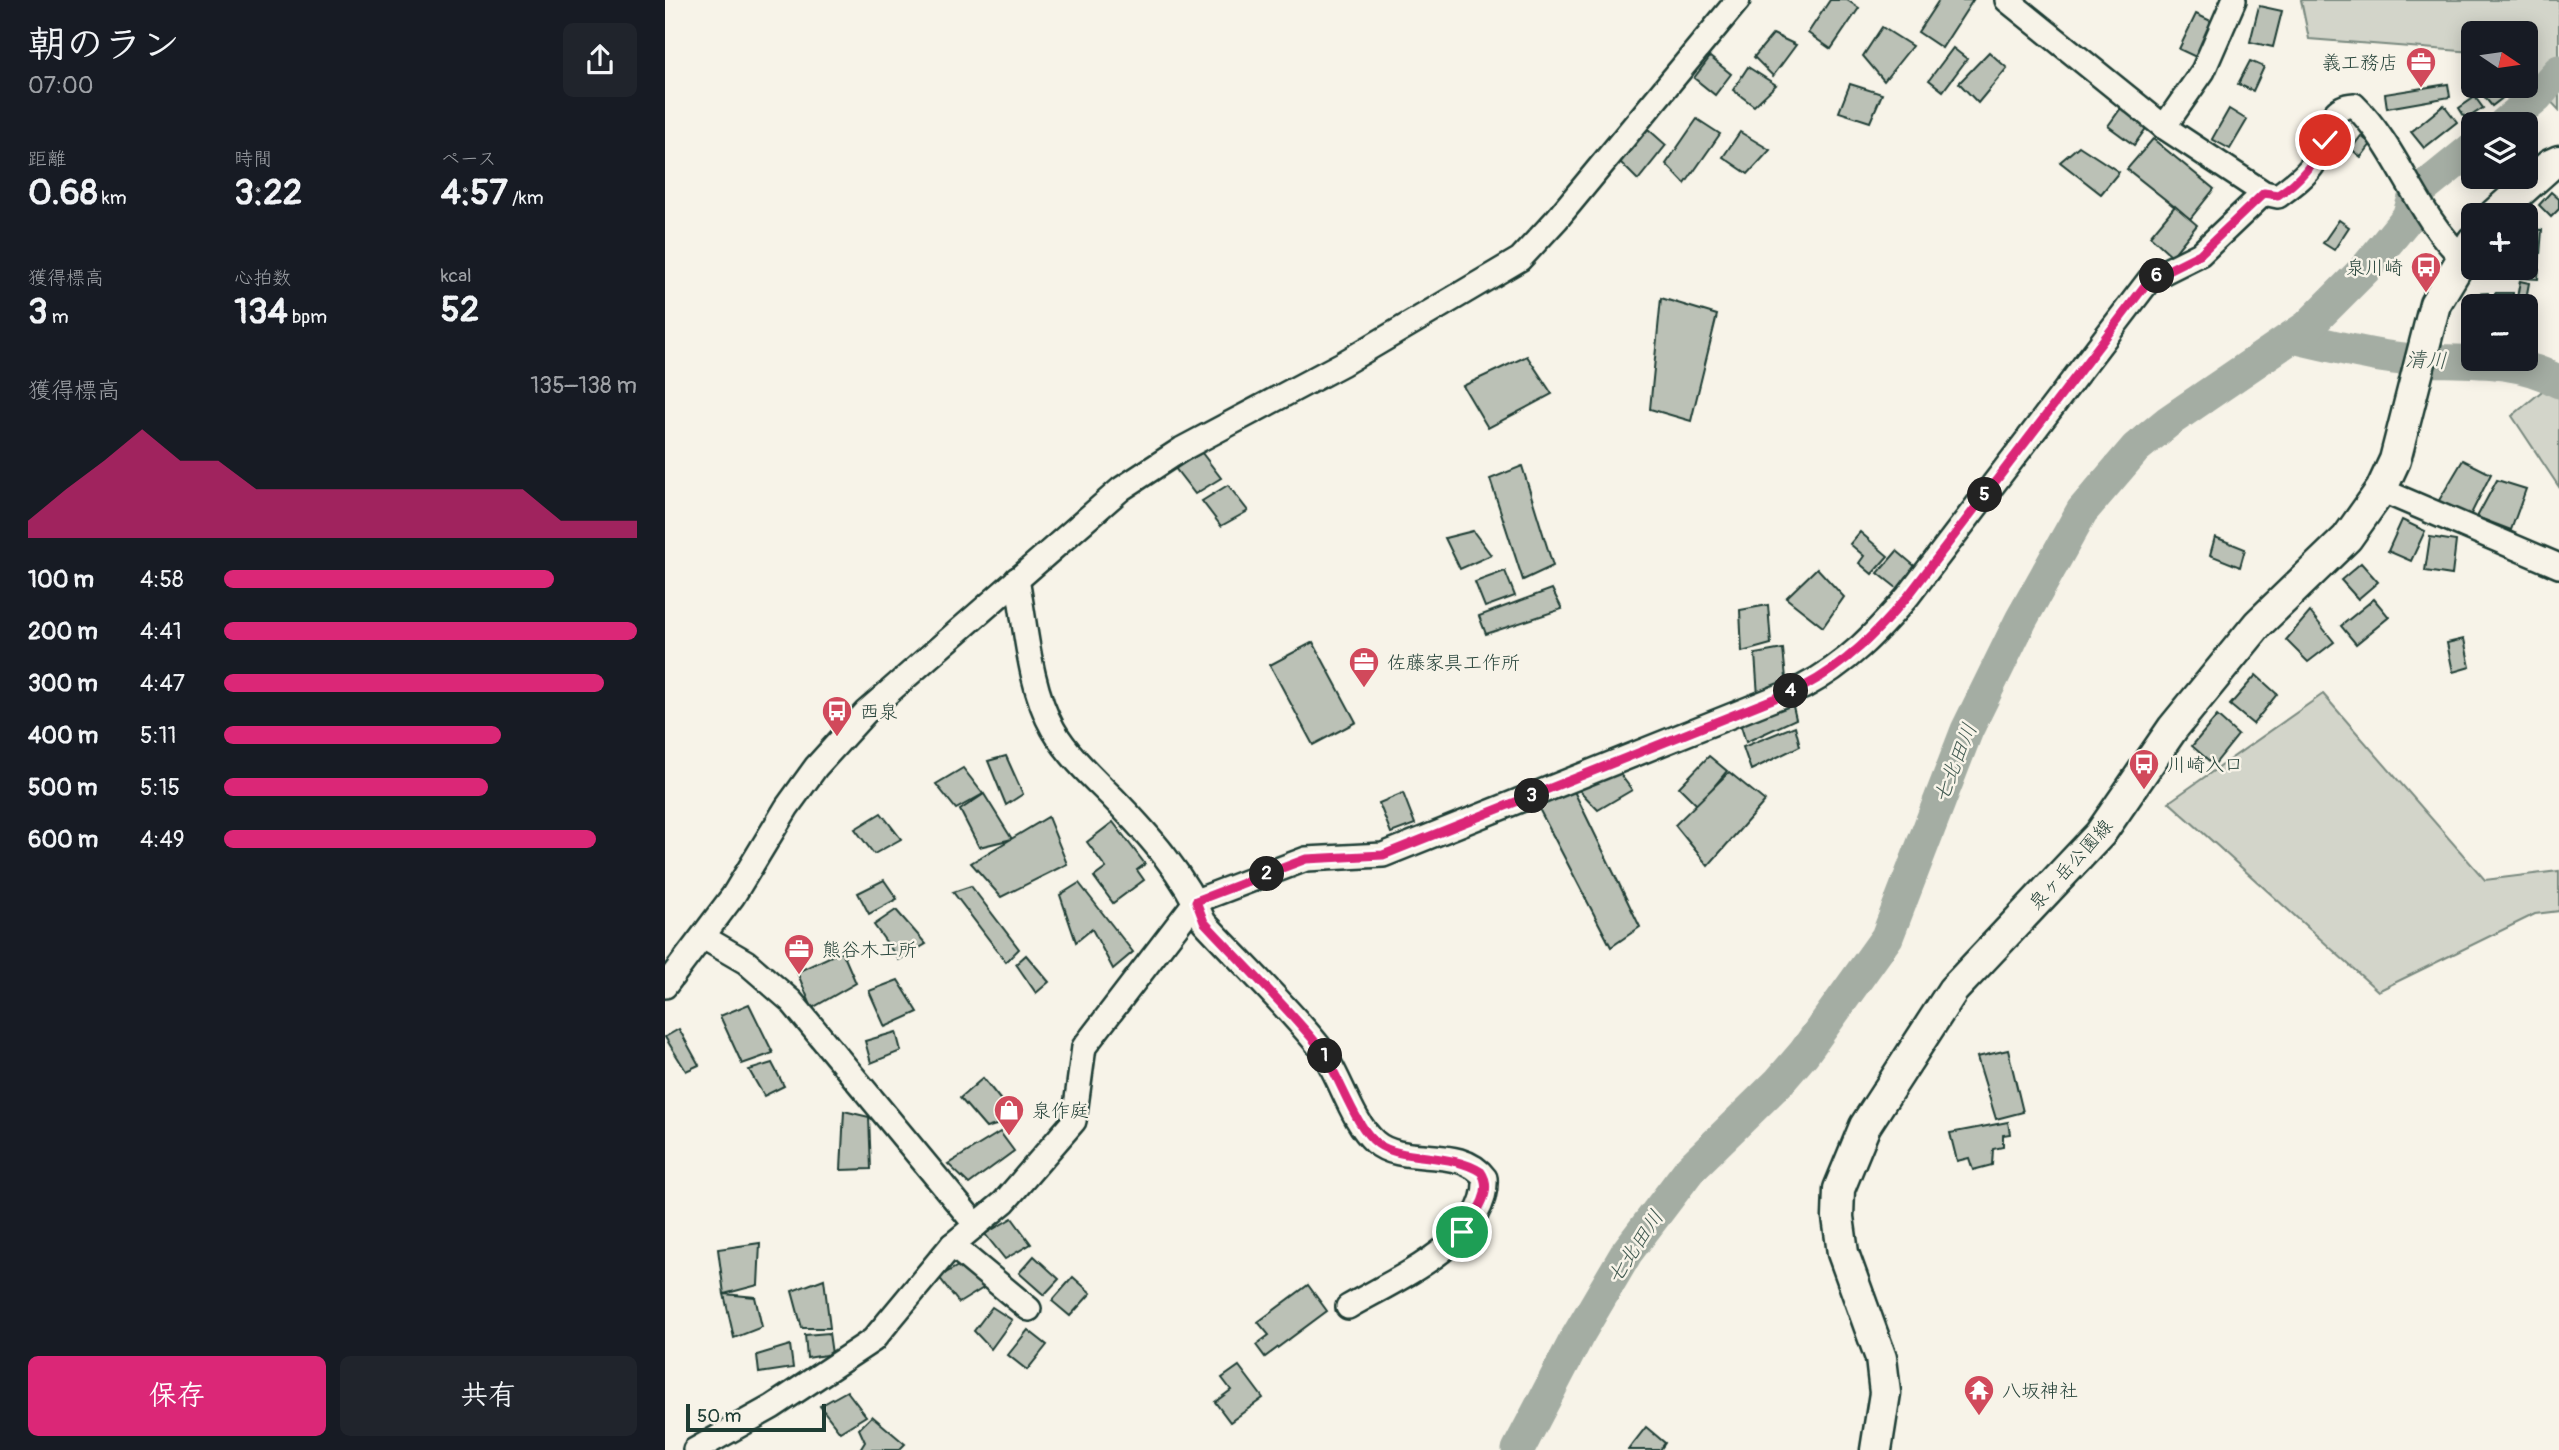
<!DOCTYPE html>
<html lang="ja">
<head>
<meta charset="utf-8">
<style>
	body { margin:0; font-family:Pangolin,"Klee One",sans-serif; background:#20242c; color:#f1f3f6; height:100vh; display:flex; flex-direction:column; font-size:26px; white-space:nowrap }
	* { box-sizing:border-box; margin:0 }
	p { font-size:23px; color:#9ea1a6 }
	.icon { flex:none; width:38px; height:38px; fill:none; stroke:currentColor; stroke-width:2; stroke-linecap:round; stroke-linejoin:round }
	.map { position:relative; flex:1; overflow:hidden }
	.side { display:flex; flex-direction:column; background:#171b24; width:665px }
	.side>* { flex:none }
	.needle { width:46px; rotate:103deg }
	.tools { position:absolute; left:1796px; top:21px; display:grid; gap:14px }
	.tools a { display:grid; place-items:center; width:77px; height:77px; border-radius:10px; background:#171b24; box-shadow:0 4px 18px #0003; font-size:35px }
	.scale { position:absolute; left:21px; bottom:18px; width:140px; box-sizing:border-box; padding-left:7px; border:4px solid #1f3d34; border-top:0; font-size:19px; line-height:24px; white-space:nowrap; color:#1f3d34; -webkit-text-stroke:5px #f7f3e8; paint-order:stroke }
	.pin { position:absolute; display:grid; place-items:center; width:60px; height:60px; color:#fff; margin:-30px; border:4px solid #fff; border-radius:50%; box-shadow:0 2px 7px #0007 }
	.km { position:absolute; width:35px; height:35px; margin:-18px; border-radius:50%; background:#222; color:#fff; font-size:19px; line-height:35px; text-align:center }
	.round { display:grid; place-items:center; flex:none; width:74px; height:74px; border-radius:10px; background:#20242c }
	.head { display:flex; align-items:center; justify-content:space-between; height:119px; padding:0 28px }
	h1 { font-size:38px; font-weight:800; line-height:52px }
	.stats { display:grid; grid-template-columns:repeat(3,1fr); gap:10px; height:119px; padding:7px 28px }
	.stats div { display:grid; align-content:center }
	.stats b { font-size:35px; font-weight:800 }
	.stats small { font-size:19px; font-weight:400 }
	.stats p { font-size:19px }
	.chart { height:196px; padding:14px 28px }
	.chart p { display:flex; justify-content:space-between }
	.chart svg { width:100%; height:126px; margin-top:7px; fill:#db2777; opacity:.7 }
	.cta { display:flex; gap:14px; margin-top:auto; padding:14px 28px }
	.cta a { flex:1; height:80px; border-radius:10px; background:#db2777; color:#fff; font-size:28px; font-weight:800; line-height:80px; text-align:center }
	.cta a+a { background:#20242c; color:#f1f3f6 }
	ul { padding:0 28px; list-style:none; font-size:23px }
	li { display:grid; grid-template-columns:112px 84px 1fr; align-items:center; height:52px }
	li i { height:18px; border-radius:9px; background:#db2777 }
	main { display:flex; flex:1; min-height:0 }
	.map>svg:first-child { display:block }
</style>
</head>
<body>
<main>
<section class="side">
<div class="head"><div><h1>朝のラン</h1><p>07:00</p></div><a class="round"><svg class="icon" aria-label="share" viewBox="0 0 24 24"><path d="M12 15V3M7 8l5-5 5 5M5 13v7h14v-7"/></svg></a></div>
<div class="stats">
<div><p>距離</p><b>0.68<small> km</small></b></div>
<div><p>時間</p><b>3:22</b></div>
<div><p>ペース</p><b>4:57<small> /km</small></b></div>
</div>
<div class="stats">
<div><p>獲得標高</p><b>3<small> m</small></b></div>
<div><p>心拍数</p><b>134<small> bpm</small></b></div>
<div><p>kcal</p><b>52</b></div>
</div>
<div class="chart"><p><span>獲得標高</span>135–138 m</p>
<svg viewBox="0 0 160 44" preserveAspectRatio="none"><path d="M0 44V38L10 27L20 17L30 6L40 17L50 17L60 27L70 27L80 27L90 27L100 27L110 27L120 27L130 27L140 38L150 38L160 38V44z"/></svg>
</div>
<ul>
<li><b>100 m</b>4:58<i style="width:80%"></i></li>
<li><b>200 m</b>4:41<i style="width:100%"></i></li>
<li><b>300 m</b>4:47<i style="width:92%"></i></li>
<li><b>400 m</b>5:11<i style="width:67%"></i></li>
<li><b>500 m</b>5:15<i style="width:64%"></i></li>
<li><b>600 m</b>4:49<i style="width:90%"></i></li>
</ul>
<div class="cta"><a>保存</a><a>共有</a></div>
</section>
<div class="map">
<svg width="1894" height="1450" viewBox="0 0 1894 1450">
	<rect width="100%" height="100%" fill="#f7f3e8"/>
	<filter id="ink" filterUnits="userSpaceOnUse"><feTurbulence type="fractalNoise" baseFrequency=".0143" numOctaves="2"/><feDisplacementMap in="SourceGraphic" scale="14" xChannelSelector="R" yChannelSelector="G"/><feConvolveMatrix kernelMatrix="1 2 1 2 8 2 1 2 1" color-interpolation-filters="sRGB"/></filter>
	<g filter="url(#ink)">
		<g fill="#d3d5ca" stroke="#79897f" stroke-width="2">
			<polygon points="1636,0 1894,0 1894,110 1860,74 1860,33 1808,33 1808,52 1644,39"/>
			<polygon points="1894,377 1894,487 1847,416"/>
			<polygon points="1658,694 1820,880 1894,871 1894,911 1870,914 1713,991 1504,802"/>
		</g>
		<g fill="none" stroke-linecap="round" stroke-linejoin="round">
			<g stroke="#a4ada3" stroke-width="33">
				<polyline points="1839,124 1871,97 1894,71"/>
				<path d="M 1627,337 C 1661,344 1695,354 1729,358 C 1782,365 1845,353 1894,382"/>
				<polyline points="853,1450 912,1337 962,1252 1025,1169 1114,1082 1139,1053 1222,937 1302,730 1356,620 1417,511 1471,448 1504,421 1643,326 1701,268 1743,217 1750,195 1808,148"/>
			</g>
		</g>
		<g fill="#bbc1b6" stroke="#1f3d34" stroke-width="2">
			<polygon points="1165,0 1182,0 1194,8 1166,49 1143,33"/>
			<polygon points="1274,0 1308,0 1277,48 1253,32"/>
			<polygon points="1594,6 1617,11 1608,47 1585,42"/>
			<polygon points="1531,14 1550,23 1533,58 1514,49"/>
			<polygon points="1217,27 1247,46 1219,81 1198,56"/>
			<polygon points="1108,34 1131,45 1108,76 1089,57"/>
			<polygon points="1288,48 1302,59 1278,91 1264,80"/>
			<polygon points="1324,52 1342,68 1313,103 1294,83"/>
			<polygon points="1045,57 1066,74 1050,95 1029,78"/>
			<polygon points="1585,61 1599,67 1588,91 1573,84"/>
			<polygon points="1083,67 1111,85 1089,106 1068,90"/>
			<polygon points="1185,84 1217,94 1205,122 1174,112"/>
			<polygon points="1783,84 1785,97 1722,108 1720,94"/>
			<polygon points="1828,86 1839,86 1844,93 1827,106 1817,94"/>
			<polygon points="1810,97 1818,108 1801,119 1794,108"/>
			<polygon points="1779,105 1792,122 1759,148 1746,132"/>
			<polygon points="1456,108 1482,127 1469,145 1443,126"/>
			<polygon points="1564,109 1582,120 1565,149 1547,139"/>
			<polygon points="1032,119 1055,134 1020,184 1001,164"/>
			<polygon points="983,129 1001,145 973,180 953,160"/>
			<polygon points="1075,132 1105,150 1083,174 1058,157"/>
			<polygon points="1696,136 1706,144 1696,157 1686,149"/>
			<polygon points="1488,139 1549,189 1525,219 1462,169"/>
			<polygon points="1414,146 1454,172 1436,194 1395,162"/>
			<polygon points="1886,192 1894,199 1894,209 1886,217 1874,205"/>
			<polygon points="1510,206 1532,225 1507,256 1485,236"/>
			<polygon points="1674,220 1684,227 1669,250 1658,243"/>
			<polygon points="1860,229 1877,230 1873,279 1843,277 1843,268 1860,268"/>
			<polygon points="1855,281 1864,283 1860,304 1851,303"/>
			<polygon points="1823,293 1825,306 1808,306 1807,294"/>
			<rect x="1830" y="293" width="18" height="13"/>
			<polygon points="996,298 1052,315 1026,421 985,409"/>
			<polygon points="862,356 887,394 823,428 798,386"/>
			<polygon points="537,453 556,478 530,494 510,468"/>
			<polygon points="1798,460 1826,474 1804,518 1773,502"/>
			<polygon points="857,466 888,566 858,580 825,479"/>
			<polygon points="1832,480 1861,489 1846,530 1812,517"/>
			<polygon points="563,485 583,511 556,526 537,501"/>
			<polygon points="1737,520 1760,531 1746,561 1723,551"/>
			<polygon points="808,531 826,555 795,569 780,538"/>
			<polygon points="1195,532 1223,556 1207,574 1194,563 1199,556 1185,544"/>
			<polygon points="1550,537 1580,549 1575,567 1545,555"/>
			<polygon points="1765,537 1791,541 1787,575 1760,571"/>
			<polygon points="1232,551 1252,568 1233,589 1213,573"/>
			<polygon points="1696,563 1713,582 1693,599 1676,580"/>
			<polygon points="1152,568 1179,597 1158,627 1121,598"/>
			<polygon points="840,571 850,596 820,607 810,582"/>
			<polygon points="887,589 897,609 821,634 814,616"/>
			<polygon points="1709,599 1724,617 1691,644 1676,626"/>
			<polygon points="1103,605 1106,644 1077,652 1075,610"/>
			<polygon points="1645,612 1669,642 1643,662 1621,640"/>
			<polygon points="1799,639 1805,667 1788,672 1782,643"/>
			<polygon points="648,642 691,722 648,745 605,665"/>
			<polygon points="1118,649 1122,688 1093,696 1090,654"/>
			<polygon points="1591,675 1612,694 1588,724 1565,705"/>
			<polygon points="1126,698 1131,719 1081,742 1074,720"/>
			<polygon points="1552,716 1573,735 1549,765 1527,746"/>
			<polygon points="1130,726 1135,746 1086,770 1078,747"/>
			<polygon points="341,756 358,794 341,805 323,761"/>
			<polygon points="1044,756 1062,771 1033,806 1014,787"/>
			<polygon points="298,768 318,794 291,809 271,784"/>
			<polygon points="952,770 967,790 933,810 914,790"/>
			<polygon points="1064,772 1100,801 1043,866 1010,825"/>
			<polygon points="906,785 975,927 946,947 869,799"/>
			<polygon points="738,793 750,824 726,833 714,803"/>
			<polygon points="319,794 347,839 314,847 295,810"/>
			<polygon points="216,813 236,839 209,854 190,829"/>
			<polygon points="383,817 402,864 336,897 306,863"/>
			<polygon points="448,822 480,864 472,870 479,880 448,903 429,877 441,868 422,842"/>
			<polygon points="219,880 232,899 204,914 193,893"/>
			<polygon points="414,883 468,952 448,969 427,929 411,942 395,895"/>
			<polygon points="306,886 354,949 341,962 288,892"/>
			<polygon points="231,910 261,944 234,960 209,925"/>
			<polygon points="177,951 191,983 147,1008 132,972"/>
			<polygon points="361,955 384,982 371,993 351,964"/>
			<polygon points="233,980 253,1012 220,1027 204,991"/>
			<polygon points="84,1004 108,1053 77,1064 55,1016"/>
			<polygon points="14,1029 34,1065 21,1071 0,1037"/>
			<polygon points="231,1032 236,1051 206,1063 200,1041"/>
			<polygon points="1343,1050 1358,1112 1331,1119 1312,1057"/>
			<polygon points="107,1063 119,1086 99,1096 84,1070"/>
			<polygon points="318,1078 351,1119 321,1128 295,1098"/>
			<polygon points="179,1111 204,1117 206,1169 176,1170"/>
			<polygon points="1343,1122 1345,1134 1338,1135 1338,1147 1328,1149 1327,1165 1308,1170 1304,1158 1292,1161 1285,1133"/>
			<polygon points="335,1132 349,1151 304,1184 283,1164"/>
			<polygon points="347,1218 366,1244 340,1259 320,1234"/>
			<polygon points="95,1243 93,1285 59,1294 53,1249"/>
			<polygon points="369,1256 394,1279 379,1295 354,1273"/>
			<polygon points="300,1262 320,1287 294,1303 274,1277"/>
			<polygon points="408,1277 426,1293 405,1316 387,1301"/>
			<polygon points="159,1279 165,1328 137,1328 127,1291"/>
			<polygon points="643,1285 662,1311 600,1357 591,1345 604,1335 593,1322"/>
			<polygon points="59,1294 90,1297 97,1327 69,1338"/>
			<polygon points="327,1307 347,1320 326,1349 309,1331"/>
			<polygon points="363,1330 382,1345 362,1370 343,1355"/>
			<polygon points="164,1333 167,1354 142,1358 140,1335"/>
			<polygon points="125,1345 128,1368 94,1373 92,1355"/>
			<polygon points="574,1366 598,1398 565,1422 550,1402 566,1390 557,1378"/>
			<polygon points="182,1391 201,1416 175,1432 155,1406"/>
			<polygon points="207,1416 240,1444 234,1450 195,1450 200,1442 194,1429"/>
			<polygon points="981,1427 1000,1443 995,1450 963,1450"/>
		</g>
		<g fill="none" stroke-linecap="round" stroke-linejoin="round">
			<g stroke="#1f3d34" stroke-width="28">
				<g id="minor">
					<path d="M 1342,0 L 1499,127 L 1599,193 L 1613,196 C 1625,187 1641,176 1649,163 C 1663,142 1659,106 1689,105 C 1734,149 1751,215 1797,257"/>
					<polyline points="1499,127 1538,71 1569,0"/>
					<polyline points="1716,490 1894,566"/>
					<path d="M 352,579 C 361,627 364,686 388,729 C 403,755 427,777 448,798 C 483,834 520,875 539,922 C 577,963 618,1002 653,1045 C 675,1073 685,1120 710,1142 C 738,1167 796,1144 820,1178 C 824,1240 729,1280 683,1307"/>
					<polyline points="38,937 81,962 126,1001 311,1225"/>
					<polyline points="0,986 68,896 122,807 151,767 201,712 456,489 517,449 677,364 855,259 892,219 1073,0"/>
					<polyline points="287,1245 364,1309"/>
					<path d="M 30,1450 L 107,1407 L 208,1340 L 287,1245 L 339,1202 L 409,1121 L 419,1047 L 531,901 L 641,859 L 718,855 L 1138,687 C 1182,664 1211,633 1243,596 L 1485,279 L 1535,254 L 1599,193"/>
				</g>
			</g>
			<g stroke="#1f3d34" stroke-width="35">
				<g id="major">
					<polyline points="1829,215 1885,165 1894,161"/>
					<polyline points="1211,1450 1220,1393 1216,1358 1178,1253 1173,1217 1174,1189 1200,1126 1288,990 1435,834 1508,728 1593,624 1682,538 1716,490 1730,460 1770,304 1808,241"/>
				</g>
			</g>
			<use href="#minor" stroke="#f7f3e8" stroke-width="23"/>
			<use href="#major" stroke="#f7f3e8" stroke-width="30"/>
		</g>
	</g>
	<g fill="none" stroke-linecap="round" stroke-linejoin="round" filter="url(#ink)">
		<g stroke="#fff" stroke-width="14">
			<path id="route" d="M 797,1232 C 809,1216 830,1192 816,1172 C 786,1152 736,1161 713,1144 C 688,1126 674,1071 652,1044 C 617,1002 577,963 539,922 L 531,901 L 641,859 L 718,855 L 1138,687 C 1182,664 1211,633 1243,596 L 1485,279 L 1535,254 L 1599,193 L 1613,195 C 1635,181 1649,164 1660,140"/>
		</g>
		<use href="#route" stroke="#db2777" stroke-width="9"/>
	</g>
	<defs>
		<g id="office-pin" transform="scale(1.575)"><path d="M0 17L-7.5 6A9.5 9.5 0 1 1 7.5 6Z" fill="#d1495b" stroke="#f7f3e8"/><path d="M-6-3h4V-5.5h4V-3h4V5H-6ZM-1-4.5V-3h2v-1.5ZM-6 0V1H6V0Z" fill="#fff"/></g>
		<g id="bus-pin" transform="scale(1.575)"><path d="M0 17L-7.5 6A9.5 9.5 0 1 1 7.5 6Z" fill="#d1495b" stroke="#f7f3e8"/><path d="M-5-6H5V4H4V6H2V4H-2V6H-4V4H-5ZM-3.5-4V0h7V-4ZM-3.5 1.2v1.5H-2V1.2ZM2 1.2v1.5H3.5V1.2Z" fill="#fff"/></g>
		<g id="shop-pin" transform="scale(1.575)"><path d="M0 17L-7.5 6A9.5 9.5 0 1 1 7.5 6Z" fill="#d1495b" stroke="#f7f3e8"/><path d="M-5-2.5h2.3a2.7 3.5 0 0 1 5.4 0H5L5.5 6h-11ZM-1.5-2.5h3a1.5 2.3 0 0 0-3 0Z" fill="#fff"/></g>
		<g id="temple-pin" transform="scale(1.575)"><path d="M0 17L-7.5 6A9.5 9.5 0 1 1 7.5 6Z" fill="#d1495b" stroke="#f7f3e8"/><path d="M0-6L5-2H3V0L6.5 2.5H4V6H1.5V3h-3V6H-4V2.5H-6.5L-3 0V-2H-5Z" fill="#fff"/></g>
	</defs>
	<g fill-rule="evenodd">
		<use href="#office-pin" x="1756" y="62"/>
		<use href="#bus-pin" x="1761" y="267"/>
		<use href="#office-pin" x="699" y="662"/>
		<use href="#bus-pin" x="172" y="711"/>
		<use href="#bus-pin" x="1479" y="764"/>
		<use href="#office-pin" x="134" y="949"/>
		<use href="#shop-pin" x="344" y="1110"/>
		<use href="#temple-pin" x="1314" y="1390"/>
	</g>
	<g text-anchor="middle" stroke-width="5" stroke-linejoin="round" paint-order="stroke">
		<g font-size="19" fill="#1f3d34" stroke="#f7f3e8" text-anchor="start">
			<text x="1733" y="69" text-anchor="end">義工務店</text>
			<text x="1738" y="274" text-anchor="end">泉川崎</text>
			<text x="722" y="669">佐藤家具工作所</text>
			<text x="195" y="718">西泉</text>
			<text x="1502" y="771">川崎入口</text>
			<text x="157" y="956">熊谷木工所</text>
			<text x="367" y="1117">泉作庭</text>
			<text x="1337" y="1397">八坂神社</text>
		</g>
		<g font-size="19" fill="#1f3d34" stroke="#f7f3e8">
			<text transform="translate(1405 864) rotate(-48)" y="7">泉ヶ岳公園線</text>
		</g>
		<g font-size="21" font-style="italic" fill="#405950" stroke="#f7f3e8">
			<text transform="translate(1761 360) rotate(2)" y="7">清川</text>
			<text transform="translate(1290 763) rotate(-68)" y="7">七北田川</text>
			<text transform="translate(970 1247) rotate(-56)" y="7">七北田川</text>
		</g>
	</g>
</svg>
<div class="tools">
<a><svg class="needle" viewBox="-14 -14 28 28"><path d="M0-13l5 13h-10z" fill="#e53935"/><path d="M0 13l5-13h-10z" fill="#9ea1a6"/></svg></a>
<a><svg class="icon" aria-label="layers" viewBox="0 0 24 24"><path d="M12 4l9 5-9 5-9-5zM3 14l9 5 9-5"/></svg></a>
<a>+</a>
<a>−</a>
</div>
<div class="scale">50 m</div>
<div class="pin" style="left:797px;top:1232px;background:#1e9e55"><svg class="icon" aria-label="arrive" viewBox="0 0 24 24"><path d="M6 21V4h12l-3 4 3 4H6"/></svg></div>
<div class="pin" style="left:1660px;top:140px;background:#d93025"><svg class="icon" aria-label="check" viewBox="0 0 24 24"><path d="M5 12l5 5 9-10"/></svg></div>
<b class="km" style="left:660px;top:1056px">1</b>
<b class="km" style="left:602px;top:874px">2</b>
<b class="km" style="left:867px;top:796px">3</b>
<b class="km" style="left:1126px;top:691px">4</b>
<b class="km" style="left:1320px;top:495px">5</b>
<b class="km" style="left:1492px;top:276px">6</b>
</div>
</main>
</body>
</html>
